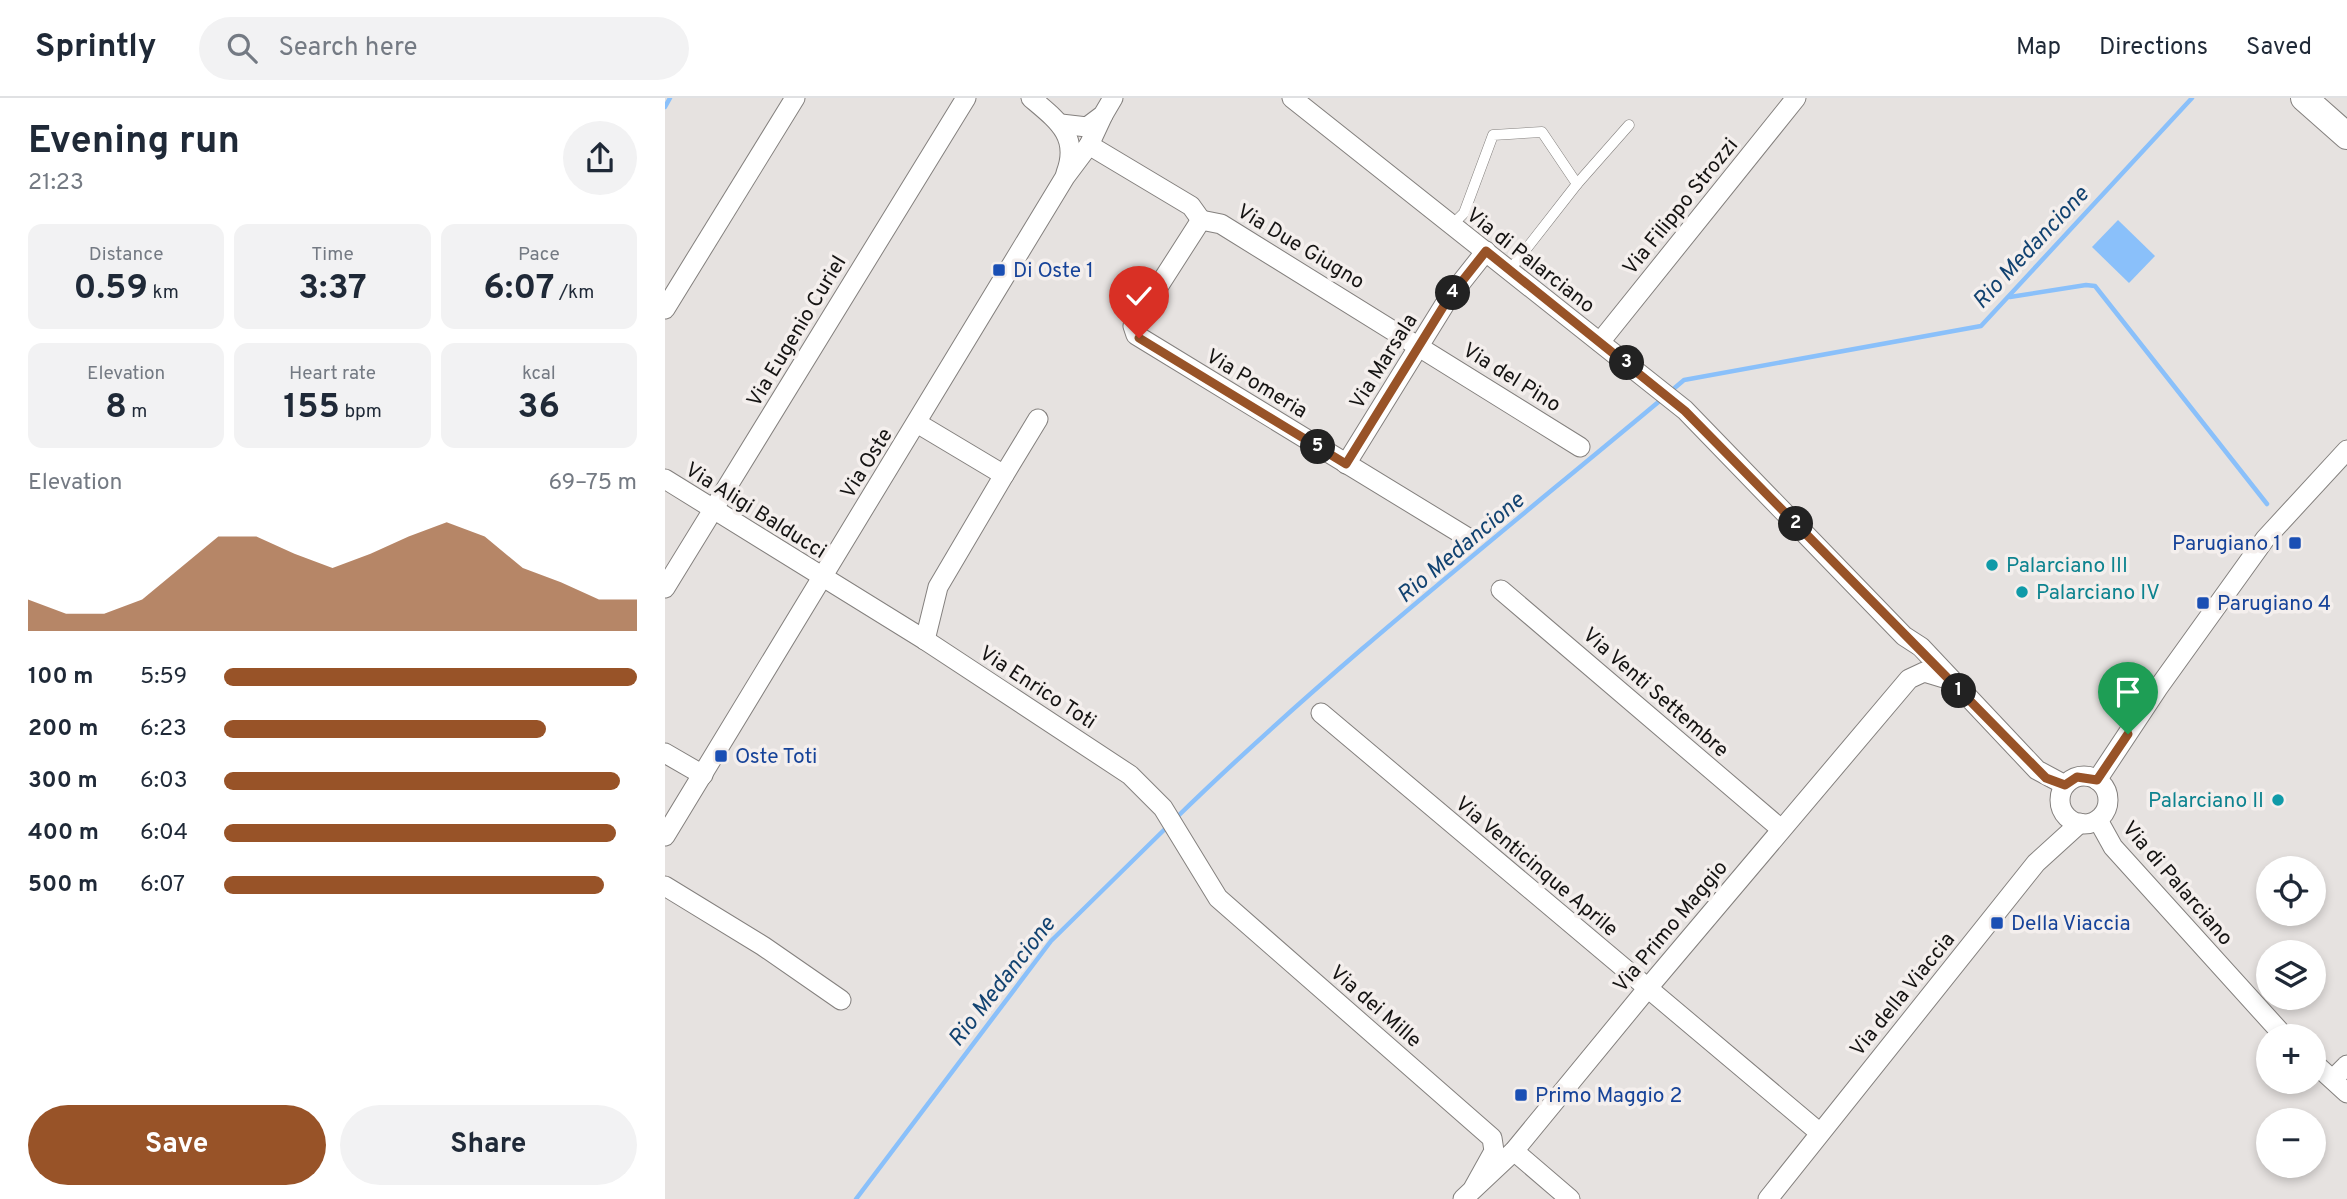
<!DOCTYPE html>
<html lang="en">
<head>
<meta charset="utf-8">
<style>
	body { margin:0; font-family:Overpass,sans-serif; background:#f2f2f3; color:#1f2937; height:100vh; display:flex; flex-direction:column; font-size:26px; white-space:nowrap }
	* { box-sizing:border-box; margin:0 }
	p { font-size:23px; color:#747a83 }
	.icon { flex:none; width:38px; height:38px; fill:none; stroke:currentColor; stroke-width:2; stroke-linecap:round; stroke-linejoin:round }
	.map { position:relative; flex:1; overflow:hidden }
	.details { display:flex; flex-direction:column; background:#fff; width:665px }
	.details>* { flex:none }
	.controls { position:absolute; left:1591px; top:758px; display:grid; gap:14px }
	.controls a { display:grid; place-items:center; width:70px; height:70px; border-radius:50%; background:#fff; box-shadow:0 4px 10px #0003; font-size:35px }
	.pin { position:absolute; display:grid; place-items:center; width:60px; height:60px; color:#fff; margin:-72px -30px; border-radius:50% 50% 50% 0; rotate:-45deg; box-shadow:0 0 7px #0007 }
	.pin .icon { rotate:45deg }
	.km { position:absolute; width:35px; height:35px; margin:-18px; border-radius:50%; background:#222; color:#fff; font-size:19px; line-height:35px; text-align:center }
	.round { display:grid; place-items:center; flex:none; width:74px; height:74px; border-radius:37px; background:#f2f2f3 }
	.headline { display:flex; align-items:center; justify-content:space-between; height:119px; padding:0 28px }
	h1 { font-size:38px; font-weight:700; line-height:52px }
	.stats { display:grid; grid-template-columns:repeat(3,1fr); gap:10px; height:119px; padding:7px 28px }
	.stats div { display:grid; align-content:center; border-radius:14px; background:#f2f2f3; text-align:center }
	.stats b { font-size:35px; font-weight:700 }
	.stats small { font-size:19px; font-weight:400 }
	.stats p { font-size:19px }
	.chart { height:196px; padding:14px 28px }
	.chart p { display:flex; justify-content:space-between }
	.chart svg { width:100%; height:126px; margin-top:7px; fill:#985328; opacity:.7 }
	.button { display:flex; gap:14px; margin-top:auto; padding:14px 28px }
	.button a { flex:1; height:80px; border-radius:42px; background:#985328; color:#fff; font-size:28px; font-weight:700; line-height:80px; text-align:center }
	.button a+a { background:#f2f2f3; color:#1f2937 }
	ul { padding:0 28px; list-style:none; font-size:23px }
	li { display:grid; grid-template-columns:112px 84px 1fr; align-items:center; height:52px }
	li i { height:18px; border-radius:9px; background:#985328 }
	header { display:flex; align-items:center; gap:42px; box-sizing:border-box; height:98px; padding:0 35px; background:#fff; border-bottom:2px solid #e0e1e3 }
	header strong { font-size:33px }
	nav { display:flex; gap:38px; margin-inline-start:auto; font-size:24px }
	.search { width:490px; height:63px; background:#f2f2f3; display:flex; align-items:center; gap:18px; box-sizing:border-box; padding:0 24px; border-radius:38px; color:#747a83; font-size:26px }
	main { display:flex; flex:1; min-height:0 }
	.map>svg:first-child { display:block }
</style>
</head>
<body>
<header>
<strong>Sprintly</strong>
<div class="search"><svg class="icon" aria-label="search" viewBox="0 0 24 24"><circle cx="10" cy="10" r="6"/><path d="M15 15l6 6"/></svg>Search here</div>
<nav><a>Map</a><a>Directions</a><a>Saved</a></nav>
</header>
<main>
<section class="details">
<div class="headline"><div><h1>Evening run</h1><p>21:23</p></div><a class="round"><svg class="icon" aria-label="share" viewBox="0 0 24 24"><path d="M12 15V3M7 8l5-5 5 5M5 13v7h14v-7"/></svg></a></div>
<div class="stats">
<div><p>Distance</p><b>0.59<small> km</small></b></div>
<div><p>Time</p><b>3:37</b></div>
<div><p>Pace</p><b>6:07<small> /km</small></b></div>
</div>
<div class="stats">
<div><p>Elevation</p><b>8<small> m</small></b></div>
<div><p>Heart rate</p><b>155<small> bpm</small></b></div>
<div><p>kcal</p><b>36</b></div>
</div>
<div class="chart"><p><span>Elevation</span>69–75 m</p>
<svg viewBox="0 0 160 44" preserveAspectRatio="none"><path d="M0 44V33L10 38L20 38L30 33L40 22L50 11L60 11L70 17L80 22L90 17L100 11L110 6L120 11L130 22L140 27L150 33L160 33V44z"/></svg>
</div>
<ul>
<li><b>100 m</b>5:59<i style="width:100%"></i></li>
<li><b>200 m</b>6:23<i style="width:78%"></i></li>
<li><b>300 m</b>6:03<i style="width:96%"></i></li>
<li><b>400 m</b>6:04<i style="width:95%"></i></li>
<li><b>500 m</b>6:07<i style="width:92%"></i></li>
</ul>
<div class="button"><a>Save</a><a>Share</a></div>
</section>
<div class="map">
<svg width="1682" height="1101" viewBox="0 0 1682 1101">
	<rect width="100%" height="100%" fill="#e6e2e0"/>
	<polygon fill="#8ac0fa" points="1453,122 1490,158 1464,185 1427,149"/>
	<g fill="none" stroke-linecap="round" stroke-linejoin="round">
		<g stroke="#8ac0fa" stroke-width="4.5">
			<polyline points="0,9 5,0"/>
			<polyline points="1345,199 1421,187 1430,188 1602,406"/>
			<polyline points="1006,293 1019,282 1316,228 1527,0"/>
			<path d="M 511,720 C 664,571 833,438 997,301"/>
			<polyline points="191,1101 386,843 502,729"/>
		</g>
		<g stroke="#84807e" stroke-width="11">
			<g id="lane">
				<polyline points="912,86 964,27"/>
				<polyline points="786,128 799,115 828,37 877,34 912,86 844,173"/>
			</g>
		</g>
		<g stroke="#84807e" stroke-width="21">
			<g id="street">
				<path d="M 366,0 C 392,22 415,38 401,75"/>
				<polyline points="627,0 1020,312 1239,538 1256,549 1372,672 1400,687"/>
				<polyline points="396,26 422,29 438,17 448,0"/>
				<polyline points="424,47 526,108 536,122"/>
				<polyline points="536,122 468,228 471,237 805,441"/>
				<polyline points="536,122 556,126 915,349"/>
				<polyline points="0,211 130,0"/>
				<polyline points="935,244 1131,0"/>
				<polyline points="252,325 339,377 273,489 260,542"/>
				<polyline points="681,366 783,201 821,153"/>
				<polyline points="339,377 373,321"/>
				<polyline points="0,381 260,542 465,677 498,710 553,800 827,1040 829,1053 809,1089"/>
				<polyline points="0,490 301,0"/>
				<polyline points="836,492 1116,731"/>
				<polyline points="656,615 1155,1035"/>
				<polyline points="0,655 38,677"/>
				<circle cx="1419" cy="702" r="24"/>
				<polyline points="1432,682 1493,590 1600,441 1682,352"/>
				<polyline points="1433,722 1448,749 1619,938"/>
				<polyline points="0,738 400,79 424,47 438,17"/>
				<polyline points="0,788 98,848 176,902"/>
				<polyline points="1648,964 1682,995"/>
				<polyline points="1668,981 1682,967"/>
				<polyline points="849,1053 905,1101"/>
				<polyline points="798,1101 849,1053 982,891 1244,581 1259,574 1282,581"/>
				<polyline points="1103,1101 1371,765 1415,725"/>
			</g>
		</g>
		<g stroke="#84807e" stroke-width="28">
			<polyline id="secondary" points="1639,0 1682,38"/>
		</g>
		<use href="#lane" stroke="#fff" stroke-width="10"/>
		<use href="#street" stroke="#fff" stroke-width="19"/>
		<use href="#secondary" stroke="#fff" stroke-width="26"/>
	</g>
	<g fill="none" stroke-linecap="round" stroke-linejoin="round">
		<g stroke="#fff" stroke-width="14">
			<polyline id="route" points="474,240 681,366 783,201 821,153 1020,313 1381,680 1400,687 1412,679 1432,682 1463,636"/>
		</g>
		<use href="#route" stroke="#985328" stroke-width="9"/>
	</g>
	<g fill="#1a4fb4" stroke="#f4efed" stroke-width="2.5">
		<rect x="327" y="165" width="14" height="14" rx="3.5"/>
		<rect x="1623" y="438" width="14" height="14" rx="3.5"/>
		<rect x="1531" y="498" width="14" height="14" rx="3.5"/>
		<rect x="49" y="651" width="14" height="14" rx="3.5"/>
		<rect x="1325" y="818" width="14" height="14" rx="3.5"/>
		<rect x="849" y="990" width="14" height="14" rx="3.5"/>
	</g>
	<g fill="#0f9aa8" stroke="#f4efed" stroke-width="2.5">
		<circle cx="1327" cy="467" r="7"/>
		<circle cx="1357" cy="494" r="7"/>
		<circle cx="1613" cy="702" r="7"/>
	</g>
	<g text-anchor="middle" stroke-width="7" stroke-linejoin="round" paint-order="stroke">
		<g font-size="21" fill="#151413" stroke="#f4efed">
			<text transform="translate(1015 108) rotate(-51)" y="7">Via Filippo Strozzi</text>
			<text transform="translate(636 148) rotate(31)" y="7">Via Due Giugno</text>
			<text transform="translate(866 162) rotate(38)" y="7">Via di Palarciano</text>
			<text transform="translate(131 233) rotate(-59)" y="7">Via Eugenio Curiel</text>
			<text transform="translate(718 263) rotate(-58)" y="7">Via Marsala</text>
			<text transform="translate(847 279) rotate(32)" y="7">Via del Pino</text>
			<text transform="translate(592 285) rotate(31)" y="7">Via Pomeria</text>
			<text transform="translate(201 365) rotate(-58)" y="7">Via Oste</text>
			<text transform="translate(91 412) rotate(32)" y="7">Via Aligi Balducci</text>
			<text transform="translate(373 589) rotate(33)" y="7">Via Enrico Toti</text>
			<text transform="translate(991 594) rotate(41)" y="7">Via Venti Settembre</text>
			<text transform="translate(872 768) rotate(40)" y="7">Via Venticinque Aprile</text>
			<text transform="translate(1513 785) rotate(49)" y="7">Via di Palarciano</text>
			<text transform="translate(1005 828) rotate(-50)" y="7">Via Primo Maggio</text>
			<text transform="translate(1237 896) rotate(-51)" y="7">Via della Viaccia</text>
			<text transform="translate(711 908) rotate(41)" y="7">Via dei Mille</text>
		</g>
		<g font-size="21" fill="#164399" stroke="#f4efed" text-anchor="start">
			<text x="348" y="179">Di Oste 1</text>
			<text x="1616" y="452" text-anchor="end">Parugiano 1</text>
			<text x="1552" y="512">Parugiano 4</text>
			<text x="70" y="665">Oste Toti</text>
			<text x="1346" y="832">Della Viaccia</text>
			<text x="870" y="1004">Primo Maggio 2</text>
		</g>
		<g font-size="21" fill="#0d838f" stroke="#f4efed" text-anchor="start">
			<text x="1341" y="474">Palarciano III</text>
			<text x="1371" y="501">Palarciano IV</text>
			<text x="1599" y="709" text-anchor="end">Palarciano II</text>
		</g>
		<g font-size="23" font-style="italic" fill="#124371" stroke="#f4efed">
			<text transform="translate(1365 149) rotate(-47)" y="8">Rio Medancione</text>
			<text transform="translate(795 449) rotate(-40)" y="8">Rio Medancione</text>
			<text transform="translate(336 883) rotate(-52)" y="8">Rio Medancione</text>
		</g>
	</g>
</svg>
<div class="controls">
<a><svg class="icon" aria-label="locate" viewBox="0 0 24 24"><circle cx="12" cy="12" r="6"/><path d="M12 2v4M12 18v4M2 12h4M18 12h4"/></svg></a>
<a><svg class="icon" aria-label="layers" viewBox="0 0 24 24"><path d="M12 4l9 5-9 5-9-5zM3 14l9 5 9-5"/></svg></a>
<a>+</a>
<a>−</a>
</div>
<div class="pin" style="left:1463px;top:636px;background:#1e9e55"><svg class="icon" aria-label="arrive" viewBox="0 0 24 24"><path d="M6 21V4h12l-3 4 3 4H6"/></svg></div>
<div class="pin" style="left:474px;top:240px;background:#d93025"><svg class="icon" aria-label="check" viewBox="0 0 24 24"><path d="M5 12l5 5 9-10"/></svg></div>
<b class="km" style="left:1294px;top:593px">1</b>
<b class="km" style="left:1131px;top:426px">2</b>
<b class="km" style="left:962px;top:265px">3</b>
<b class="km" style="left:788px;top:195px">4</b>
<b class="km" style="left:653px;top:349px">5</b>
</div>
</main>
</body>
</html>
